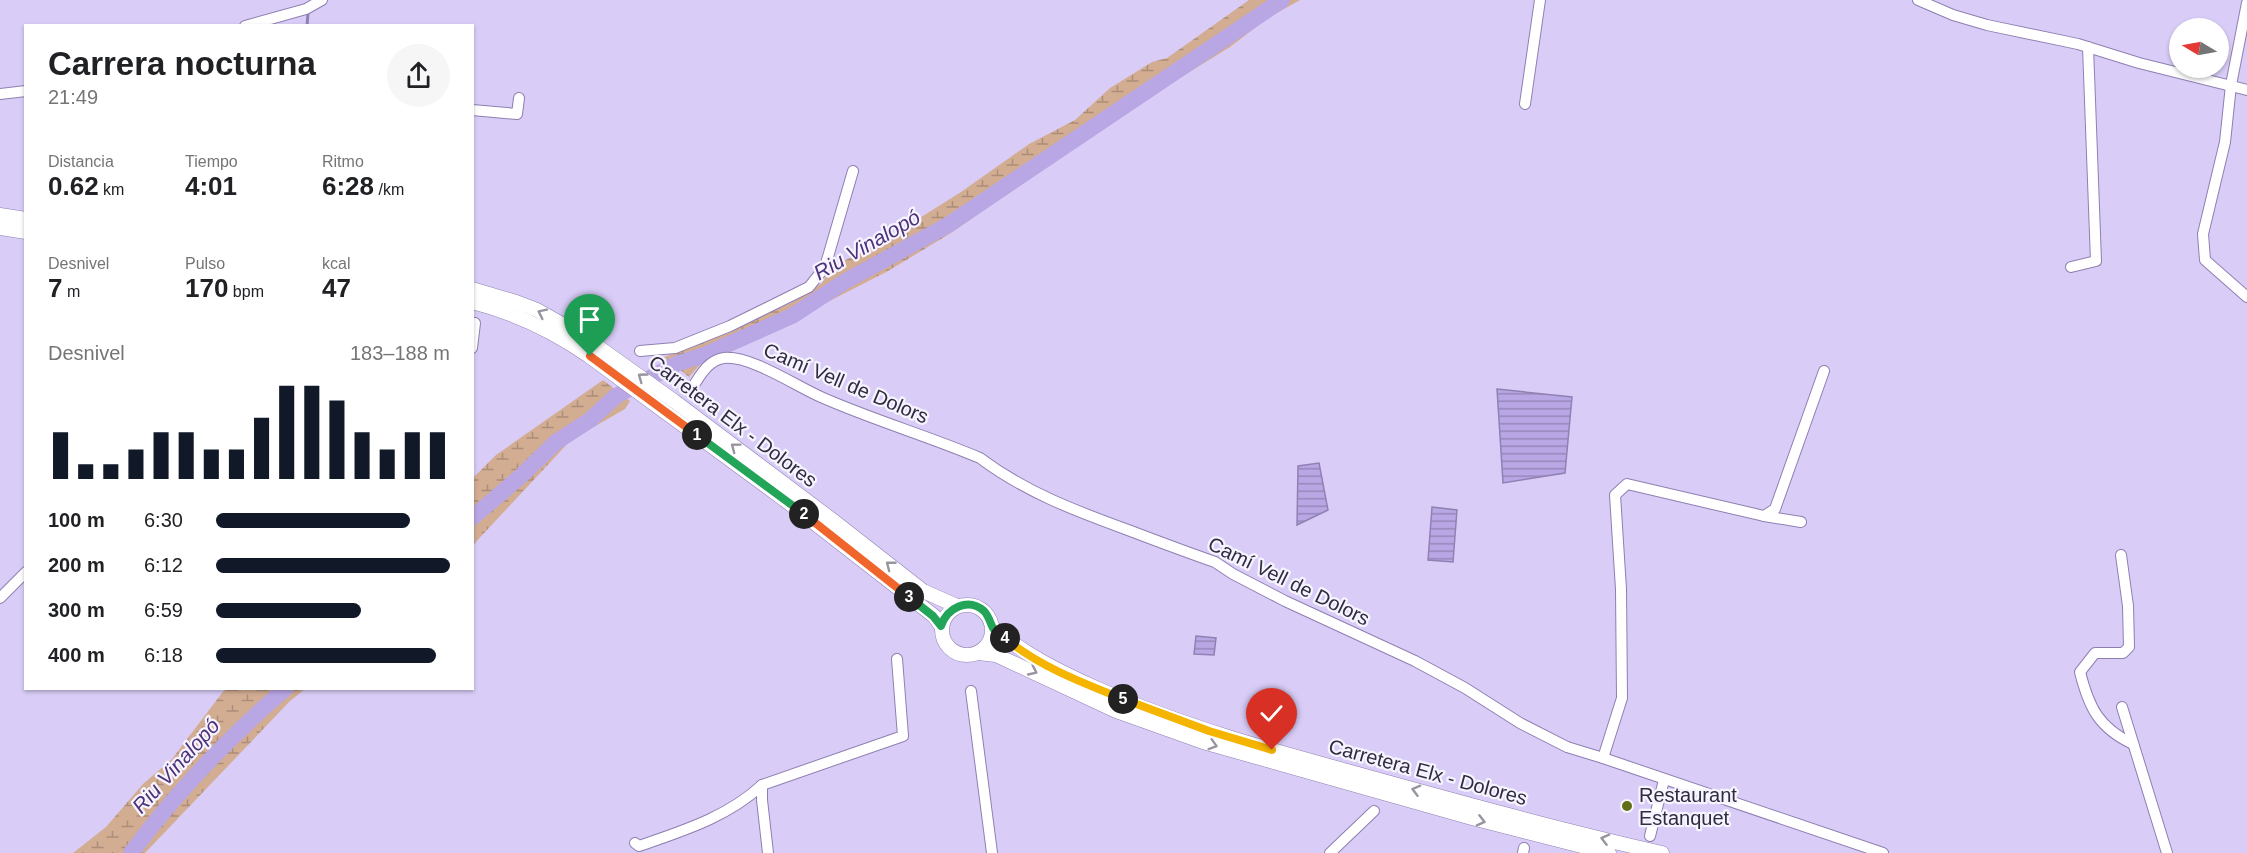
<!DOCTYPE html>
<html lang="es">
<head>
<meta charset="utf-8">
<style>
	body { margin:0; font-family:Helvetica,sans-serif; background:#f6f6f6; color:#202124; height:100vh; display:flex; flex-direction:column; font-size:22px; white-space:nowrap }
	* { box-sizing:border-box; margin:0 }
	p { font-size:20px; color:#757577 }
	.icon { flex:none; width:33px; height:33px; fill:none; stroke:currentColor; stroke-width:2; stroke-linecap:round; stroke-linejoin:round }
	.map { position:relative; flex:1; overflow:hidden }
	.sheet { position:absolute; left:24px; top:24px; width:450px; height:666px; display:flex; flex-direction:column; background:#fff; border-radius:0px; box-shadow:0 2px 4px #0004 }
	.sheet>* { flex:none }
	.needle { width:39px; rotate:280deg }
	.fabs { position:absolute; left:2169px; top:18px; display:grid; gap:12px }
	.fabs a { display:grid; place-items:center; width:60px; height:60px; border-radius:50%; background:#fff; box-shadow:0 2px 4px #0004; font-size:30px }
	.pin { position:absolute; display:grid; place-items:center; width:51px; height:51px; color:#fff; margin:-62px -26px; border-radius:50% 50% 50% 0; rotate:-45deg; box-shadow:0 0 6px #0007 }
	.pin .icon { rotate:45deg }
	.km { position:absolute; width:30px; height:30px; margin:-15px; border-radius:50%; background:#222; color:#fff; font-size:16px; line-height:30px; text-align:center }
	.round { display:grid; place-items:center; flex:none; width:63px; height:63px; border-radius:32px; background:#f6f6f6 }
	.head { display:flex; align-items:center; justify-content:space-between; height:102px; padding:0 24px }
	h1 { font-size:33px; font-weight:700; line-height:45px }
	.metrics { display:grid; grid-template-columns:repeat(3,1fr); gap:9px; height:102px; padding:6px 24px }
	.metrics div { display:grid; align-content:center }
	.metrics b { font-size:26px; font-weight:700 }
	.metrics small { font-size:16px; font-weight:400 }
	.metrics p { font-size:16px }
	.chart { height:168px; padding:12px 24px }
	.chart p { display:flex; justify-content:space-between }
	.chart svg { width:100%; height:108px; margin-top:6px; stroke:#111827; stroke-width:6 }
	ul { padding:0 24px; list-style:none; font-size:20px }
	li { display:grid; grid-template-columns:96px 72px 1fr; align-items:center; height:45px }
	li i { height:15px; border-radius:8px; background:#111827 }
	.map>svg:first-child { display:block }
</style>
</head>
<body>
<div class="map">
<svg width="2247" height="853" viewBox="0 0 2247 853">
	<defs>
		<pattern id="wetland-marsh" width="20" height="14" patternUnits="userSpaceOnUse" patternTransform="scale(1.5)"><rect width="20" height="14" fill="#d3ad92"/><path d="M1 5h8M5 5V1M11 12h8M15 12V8" fill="none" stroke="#ac8d79"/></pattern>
		<pattern id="water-rules" width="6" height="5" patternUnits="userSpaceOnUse" patternTransform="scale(1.5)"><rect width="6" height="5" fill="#b9a6e4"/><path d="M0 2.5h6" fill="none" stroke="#9787ba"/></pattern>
	</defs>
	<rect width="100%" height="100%" fill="#d9cdf8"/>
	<g fill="url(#wetland-marsh)">
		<polygon points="1249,0 1300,0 1268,18 1230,47 1120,115 951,233 888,271 777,328 703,361 689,377 664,357 728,332 793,302 822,283 831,268 899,231 961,192 1029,144 1075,120 1110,88 1152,62 1167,58"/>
		<polygon points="603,380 630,401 625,409 571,440 473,545 473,478 496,455"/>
		<polygon points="225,689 305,689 290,701 145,853 73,853 106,827 143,784 172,759"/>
	</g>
	<g fill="url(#water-rules)" stroke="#9081b3" stroke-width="1.5">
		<polygon points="1497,389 1572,397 1565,473 1503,483"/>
		<polygon points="1319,463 1328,510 1297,525 1298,466"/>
		<polygon points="1432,507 1457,510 1453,562 1428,560"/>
		<polygon points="1196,636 1216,638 1214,655 1194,654"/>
	</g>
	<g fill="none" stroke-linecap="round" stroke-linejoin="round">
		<polyline stroke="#9081b3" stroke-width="3" points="307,26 308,13"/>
		<g stroke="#b9a6e4" stroke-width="16">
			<polyline points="472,518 521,476 556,442 590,420 616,396 676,364 704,355 792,316 844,282 948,225 1282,0"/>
			<path d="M 131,853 C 176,793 229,737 286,688"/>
		</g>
		<g stroke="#8f7fb1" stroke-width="12">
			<g id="minor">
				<polyline points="1918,0 1953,15 1987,25 2078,44 2139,63 2247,90"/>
				<polyline points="2247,3 2231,85 2225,142 2203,234 2205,260 2247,297"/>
				<polyline points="245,26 306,9 322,0"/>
				<polyline points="0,94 26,91"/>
				<polyline points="1525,104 1540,0"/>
				<polyline points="472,110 517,114 519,98"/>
				<polyline points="2071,267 2096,261 2088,47"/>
				<polyline points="472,348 475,323"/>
				<polyline points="640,351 675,348 730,326 809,287 825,267 853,171"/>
				<path d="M 692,388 C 700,376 708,360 724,358 C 750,355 796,386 821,397 C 873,420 928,436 980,458 C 1025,492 1076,511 1128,530 C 1157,541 1186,552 1215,562 L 1233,574 L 1285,601 L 1415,661 L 1465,688 L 1520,723 L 1567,747 L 1603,758 L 1883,853"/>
				<polyline points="1764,516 1801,522"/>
				<path d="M 2121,555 L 2128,606 L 2129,647 L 2123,653 L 2095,653 L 2080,672 C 2089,708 2099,728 2133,744"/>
				<polyline points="0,598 26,572"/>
				<polyline points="971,691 992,853"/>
				<polyline points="2122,707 2167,853"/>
				<polyline points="1603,758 1622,698 1621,589 1615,495 1627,484 1764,516 1775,509 1824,371"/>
				<polyline points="1650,836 1664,780"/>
				<path d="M 635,843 L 639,846 C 682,831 728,817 762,785"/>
				<polyline points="768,853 762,800 762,785 903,736 897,659"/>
				<polyline points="1330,853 1374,811"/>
				<polyline points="1523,853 1524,848"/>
			</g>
		</g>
		<g stroke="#8f7fb1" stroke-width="15">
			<g id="secondary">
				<polyline points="0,215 26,219"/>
				<polyline points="0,228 26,232"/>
				<polyline points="472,289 516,302 537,310 583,336 674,401 835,522 923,591 957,606"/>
				<path d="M 472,302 C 516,313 553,331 589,356 L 785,500 L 934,616 L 941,626"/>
				<circle cx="967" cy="630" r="25"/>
				<path d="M 992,627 C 1025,655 1060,672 1098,689 C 1182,726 1270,750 1358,774 C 1459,802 1560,830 1662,853"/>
				<polyline points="978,653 996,655 1116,711 1203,742 1472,818 1609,853"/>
			</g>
		</g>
		<use href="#minor" stroke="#fff" stroke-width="10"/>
		<use href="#secondary" stroke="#fff" stroke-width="14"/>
	</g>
	<defs><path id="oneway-chevron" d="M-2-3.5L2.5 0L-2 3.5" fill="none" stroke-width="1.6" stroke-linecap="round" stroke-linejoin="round" transform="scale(1.5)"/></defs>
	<g stroke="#9895a0">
		<use href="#oneway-chevron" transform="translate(542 313) rotate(-154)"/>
		<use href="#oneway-chevron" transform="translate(642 377) rotate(-144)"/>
		<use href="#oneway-chevron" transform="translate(735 447) rotate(-143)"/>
		<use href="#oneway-chevron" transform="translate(890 565) rotate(-142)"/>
		<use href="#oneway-chevron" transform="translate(1033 671) rotate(25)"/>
		<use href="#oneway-chevron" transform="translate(1213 745) rotate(17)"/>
		<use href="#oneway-chevron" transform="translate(1416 790) rotate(-165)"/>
		<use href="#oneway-chevron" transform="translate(1481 821) rotate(14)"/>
		<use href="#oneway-chevron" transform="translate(1605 839) rotate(-166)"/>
	</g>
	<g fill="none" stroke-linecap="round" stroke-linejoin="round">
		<g stroke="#fff" stroke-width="12">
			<polyline id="split-1" points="590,356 697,435"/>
		</g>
		<g stroke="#fff" stroke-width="12">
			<polyline id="split-2" points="697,435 804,514"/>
		</g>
		<g stroke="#fff" stroke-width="12">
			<polyline id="split-3" points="804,514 909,597"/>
		</g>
		<g stroke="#fff" stroke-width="12">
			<path id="split-4" d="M 909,597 L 933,616 L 941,626 C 947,608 968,597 984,611 C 989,616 990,623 993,628 C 996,632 1001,635 1005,638"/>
		</g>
		<g stroke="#fff" stroke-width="12">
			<path id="split-5" d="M 1005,638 C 1038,666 1083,683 1123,699"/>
		</g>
		<g stroke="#fff" stroke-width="12">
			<polyline id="split-6" points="1123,699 1209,731 1272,750"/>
		</g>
		<use href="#split-1" stroke="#f0652b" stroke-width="8"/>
		<use href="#split-2" stroke="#22a559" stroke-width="8"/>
		<use href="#split-3" stroke="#f0652b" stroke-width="8"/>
		<use href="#split-4" stroke="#22a559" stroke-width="8"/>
		<use href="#split-5" stroke="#f5b400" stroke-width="8"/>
		<use href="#split-6" stroke="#f5b400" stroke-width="8"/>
	</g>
	<circle fill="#606e17" stroke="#f6f4ff" stroke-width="2" cx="1627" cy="806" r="6"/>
	<g text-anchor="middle" stroke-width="4.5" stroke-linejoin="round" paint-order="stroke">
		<g font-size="20" fill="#312b40" stroke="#f6f4ff">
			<text transform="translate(846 383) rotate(23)" y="7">Camí Vell de Dolors</text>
			<text transform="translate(733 421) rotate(37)" y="7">Carretera Elx - Dolores</text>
			<text transform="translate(1289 581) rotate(26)" y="7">Camí Vell de Dolors</text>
			<text transform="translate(1428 772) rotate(15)" y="7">Carretera Elx - Dolores</text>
		</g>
		<g font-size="20" fill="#312b40" stroke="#f6f4ff" text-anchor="start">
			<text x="1639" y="802">Restaurant<tspan x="1639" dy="23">Estanquet</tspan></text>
		</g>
		<g font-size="21" font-style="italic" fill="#4d327a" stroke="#f6f4ff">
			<text transform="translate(867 245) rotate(-30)" y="7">Riu Vinalopó</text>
			<text transform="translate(176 766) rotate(-48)" y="7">Riu Vinalopó</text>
		</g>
	</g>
</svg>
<div class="fabs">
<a><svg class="needle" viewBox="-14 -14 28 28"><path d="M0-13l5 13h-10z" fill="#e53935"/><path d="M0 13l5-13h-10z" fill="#757577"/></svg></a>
</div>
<div class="pin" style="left:590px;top:356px;background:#1e9e55"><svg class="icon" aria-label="arrive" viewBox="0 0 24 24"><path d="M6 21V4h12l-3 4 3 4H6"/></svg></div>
<div class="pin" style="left:1272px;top:750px;background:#d93025"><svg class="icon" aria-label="check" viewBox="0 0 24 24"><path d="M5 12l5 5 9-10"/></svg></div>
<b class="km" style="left:697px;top:435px">1</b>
<b class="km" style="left:804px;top:514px">2</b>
<b class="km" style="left:909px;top:597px">3</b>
<b class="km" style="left:1005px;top:638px">4</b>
<b class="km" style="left:1123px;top:699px">5</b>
<section class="sheet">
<div class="head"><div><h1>Carrera nocturna</h1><p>21:49</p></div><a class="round"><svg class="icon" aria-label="share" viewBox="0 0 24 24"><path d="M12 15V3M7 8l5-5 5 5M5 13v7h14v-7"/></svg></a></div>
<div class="metrics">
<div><p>Distancia</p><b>0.62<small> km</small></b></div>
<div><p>Tiempo</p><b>4:01</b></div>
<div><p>Ritmo</p><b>6:28<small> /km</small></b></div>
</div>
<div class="metrics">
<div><p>Desnivel</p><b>7<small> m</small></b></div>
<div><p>Pulso</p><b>170<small> bpm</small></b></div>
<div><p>kcal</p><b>47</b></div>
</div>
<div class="chart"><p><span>Desnivel</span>183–188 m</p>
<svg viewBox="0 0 160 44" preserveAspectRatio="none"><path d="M5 44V25M15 44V38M25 44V38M35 44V32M45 44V25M55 44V25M65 44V32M75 44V32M85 44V19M95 44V6M105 44V6M115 44V12M125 44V25M135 44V32M145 44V25M155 44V25"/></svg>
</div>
<ul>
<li><b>100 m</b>6:30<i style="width:83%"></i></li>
<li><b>200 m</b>6:12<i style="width:100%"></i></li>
<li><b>300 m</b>6:59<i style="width:62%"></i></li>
<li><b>400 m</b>6:18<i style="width:94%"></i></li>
</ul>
</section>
</div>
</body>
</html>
